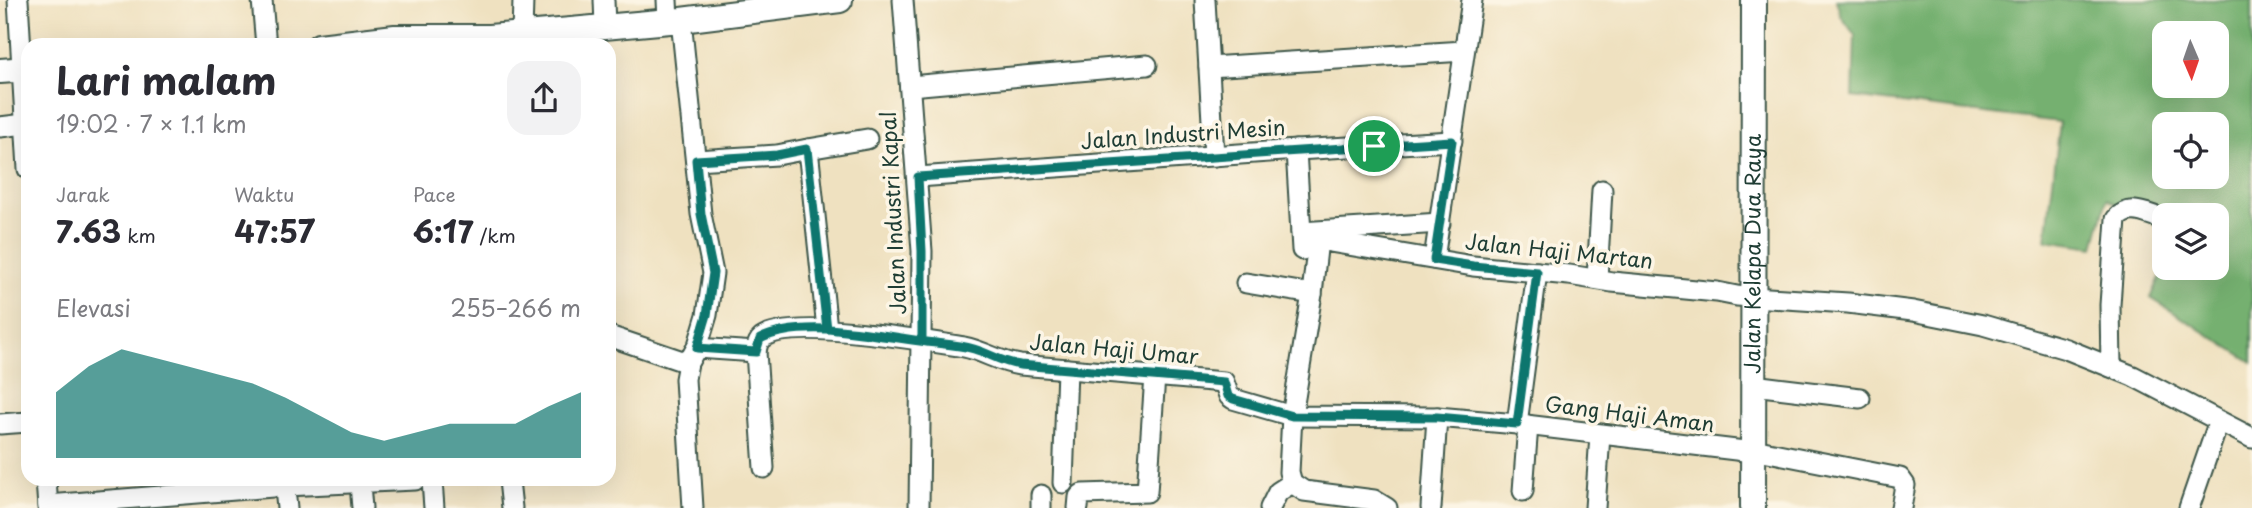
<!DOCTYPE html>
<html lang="id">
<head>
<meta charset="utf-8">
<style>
	body { margin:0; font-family:"Playpen Sans",sans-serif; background:#f2f2f3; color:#2b2b33; height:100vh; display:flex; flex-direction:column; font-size:26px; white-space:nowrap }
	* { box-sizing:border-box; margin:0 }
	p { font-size:23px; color:#7c7c81 }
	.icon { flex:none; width:38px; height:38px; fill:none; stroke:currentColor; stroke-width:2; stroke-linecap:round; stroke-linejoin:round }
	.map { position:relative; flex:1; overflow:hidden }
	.side { position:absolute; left:21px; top:38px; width:595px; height:448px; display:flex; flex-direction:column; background:#fff; border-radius:21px; box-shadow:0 7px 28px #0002 }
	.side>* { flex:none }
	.needle { width:46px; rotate:178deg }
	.controls { position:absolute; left:2152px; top:21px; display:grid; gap:14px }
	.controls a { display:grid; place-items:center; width:77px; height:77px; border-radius:14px; background:#fff; box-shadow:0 7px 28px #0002; font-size:35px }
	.pin { position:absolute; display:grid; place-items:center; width:60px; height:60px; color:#fff; margin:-30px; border:4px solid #fff; border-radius:50%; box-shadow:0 2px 7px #0007 }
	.round { display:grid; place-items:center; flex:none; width:74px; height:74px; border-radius:21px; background:#f2f2f3 }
	.headline { display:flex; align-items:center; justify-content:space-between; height:119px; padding:0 35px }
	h1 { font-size:38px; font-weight:700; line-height:52px }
	.figures { display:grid; grid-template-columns:repeat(3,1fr); gap:10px; height:119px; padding:7px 35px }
	.figures div { display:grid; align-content:center }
	.figures b { font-size:30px; font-weight:700 }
	.figures small { font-size:19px; font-weight:400 }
	.figures p { font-size:19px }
	.chart { height:196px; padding:14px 35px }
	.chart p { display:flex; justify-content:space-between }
	.chart svg { width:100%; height:126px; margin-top:7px; fill:#0f766e; opacity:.7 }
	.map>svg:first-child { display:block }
</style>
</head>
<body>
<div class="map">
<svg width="2252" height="508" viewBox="0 0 2252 508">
	<rect width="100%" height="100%" fill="#fcf5e5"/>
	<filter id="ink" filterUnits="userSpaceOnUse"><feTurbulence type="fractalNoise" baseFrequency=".0143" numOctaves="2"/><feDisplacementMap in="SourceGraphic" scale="14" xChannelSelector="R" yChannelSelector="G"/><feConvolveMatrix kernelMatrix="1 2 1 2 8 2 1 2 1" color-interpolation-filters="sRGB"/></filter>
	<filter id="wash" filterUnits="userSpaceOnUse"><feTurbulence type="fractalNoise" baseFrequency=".00686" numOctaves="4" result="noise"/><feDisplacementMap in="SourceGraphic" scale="28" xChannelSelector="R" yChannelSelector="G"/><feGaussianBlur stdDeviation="1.57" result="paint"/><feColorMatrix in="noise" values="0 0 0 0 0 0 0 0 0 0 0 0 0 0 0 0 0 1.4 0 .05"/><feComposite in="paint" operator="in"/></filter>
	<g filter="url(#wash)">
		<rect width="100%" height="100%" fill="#efe1c0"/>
		<path fill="#75b06f" stroke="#4a7652" stroke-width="2" fill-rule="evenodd" d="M 1836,0 L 2252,0 L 2252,362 L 2151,298 L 2165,266 L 2165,268 L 2217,268 L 2217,215 L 2165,215 L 2165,230 L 2107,199 L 2094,247 L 2046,240 L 2060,122 L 1853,97 L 1855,35 L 1841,16 ZM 2165,33 L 2217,33 L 2217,86 L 2165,86 ZM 2165,124 L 2217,124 L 2217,177 L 2165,177 Z"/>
	</g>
	<g filter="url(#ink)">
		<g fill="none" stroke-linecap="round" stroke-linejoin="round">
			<g stroke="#3e5649" stroke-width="23">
				<g id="minor">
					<polyline points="18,0 28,169"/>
					<polyline points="262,0 266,46"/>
					<polyline points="604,0 605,26"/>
					<polyline points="667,0 668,20"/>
					<polyline points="903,0 922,251 919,508"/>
					<polyline points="1205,0 1214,156"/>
					<polyline points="681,20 701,214 713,273 707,315 698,345 688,363 685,379 693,508"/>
					<polyline points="522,34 523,0"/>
					<polyline points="1209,67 1464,51"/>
					<polyline points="910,86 1147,65"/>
					<polyline points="0,127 25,124"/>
					<polyline points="808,149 867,139"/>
					<polyline points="1296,150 1302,250"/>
					<polyline points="696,160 777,155 808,149 827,329"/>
					<polyline points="918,177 1296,150 1452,141"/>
					<polyline points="1301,232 1440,223"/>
					<polyline points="1434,259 1472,0"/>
					<polyline points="1597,279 1602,190"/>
					<polyline points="1246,283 1312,294"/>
					<polyline points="609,336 688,363"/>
					<polyline points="697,348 756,352"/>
					<path d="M 2111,367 L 2110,305 L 2116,219 C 2129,204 2144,213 2160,218"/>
					<polyline points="1753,385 1860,398"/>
					<polyline points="0,424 28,422"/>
					<polyline points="1517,424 1537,272"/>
					<polyline points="1753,449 1900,478 1905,485 1901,508"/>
					<path d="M 764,468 L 756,352 C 757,347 757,342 762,338 C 790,317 926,341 964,347 C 984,351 999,362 1020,365 L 1224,382 L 1229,396 L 1233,399 L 1292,416 L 1437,417 L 1517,424 L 1753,452"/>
					<polyline points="46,480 48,508"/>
					<polyline points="284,480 287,508"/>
					<polyline points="432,480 434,508"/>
					<polyline points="509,480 512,508"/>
					<polyline points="1063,483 1067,369"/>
					<polyline points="360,484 362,508"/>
					<polyline points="1523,491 1528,425"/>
					<polyline points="1041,495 1041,508"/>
					<polyline points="48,505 285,486 415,480"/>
					<polyline points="1078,508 1079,497 1082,494 1147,492 1155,376"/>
					<polyline points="1270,508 1278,492 1292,483"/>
					<polyline points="1387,508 1374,500 1304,491 1292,483 1289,472 1292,416 1312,294 1318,240 1473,266 1569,275 1612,282 1717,292 1737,296 1848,303 1913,311 1983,325 2066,349 2133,376 2252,438"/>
					<polyline points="1431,508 1437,417"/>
					<polyline points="1595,508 1600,435"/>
					<polyline points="2189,508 2219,421"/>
				</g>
			</g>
			<g stroke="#3e5649" stroke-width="28">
				<g id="major">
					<polyline points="319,46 395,37 489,37 571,30 681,20 840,0"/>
					<polyline points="0,71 28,69"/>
					<path id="s1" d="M 1753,508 L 1754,0"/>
				</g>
			</g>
			<use href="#minor" stroke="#fff" stroke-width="19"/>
			<use href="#major" stroke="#fff" stroke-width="24"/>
		</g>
	</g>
	<g fill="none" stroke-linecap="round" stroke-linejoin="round" filter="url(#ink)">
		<g stroke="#fff" stroke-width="14">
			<path id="route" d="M 1374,146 L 918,177 L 922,251 L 922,341 C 877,335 802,318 760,339 L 756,352 L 697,348 L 707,315 L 713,273 L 701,214 L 696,160 L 777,155 L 807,149 L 827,329 C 858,332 889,337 920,341 C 938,344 956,344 974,349 C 991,354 1000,362 1020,365 L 1224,382 L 1228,396 L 1233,399 L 1292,416 L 1437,417 L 1517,424 L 1537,272 L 1473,266 L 1434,260 L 1452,141 L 1374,146"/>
		</g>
		<use href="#route" stroke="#0f766e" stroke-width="9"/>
	</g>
	<g text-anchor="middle" stroke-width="7" stroke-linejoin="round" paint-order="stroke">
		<g font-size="21" fill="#1f3d34" stroke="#fcf5e5">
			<text transform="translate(1183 135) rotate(-4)" y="7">Jalan Industri Mesin</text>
			<text transform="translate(894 213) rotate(-93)" y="7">Jalan Industri Kapal</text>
			<text transform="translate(1559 252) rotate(6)" y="7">Jalan Haji Martan</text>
			<text dy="7" stroke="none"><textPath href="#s1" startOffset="254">Jalan Kelapa Dua Raya</textPath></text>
			<text transform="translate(1114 350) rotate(5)" y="7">Jalan Haji Umar</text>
			<text transform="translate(1630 415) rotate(7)" y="7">Gang Haji Aman</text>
		</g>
	</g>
</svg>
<div class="controls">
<a><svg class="needle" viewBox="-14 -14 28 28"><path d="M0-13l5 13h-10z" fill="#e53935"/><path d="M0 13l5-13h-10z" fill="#7c7c81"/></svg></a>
<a><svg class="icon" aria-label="locate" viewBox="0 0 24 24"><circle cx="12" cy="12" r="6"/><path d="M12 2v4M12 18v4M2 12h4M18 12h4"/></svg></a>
<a><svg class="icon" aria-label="layers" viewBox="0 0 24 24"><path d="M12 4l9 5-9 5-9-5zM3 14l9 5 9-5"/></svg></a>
</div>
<div class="pin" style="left:1374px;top:146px;background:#1e9e55"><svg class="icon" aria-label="arrive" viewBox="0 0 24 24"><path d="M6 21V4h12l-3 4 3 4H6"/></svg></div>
<section class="side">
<div class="headline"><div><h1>Lari malam</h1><p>19:02 · 7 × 1.1 km</p></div><a class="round"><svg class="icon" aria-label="share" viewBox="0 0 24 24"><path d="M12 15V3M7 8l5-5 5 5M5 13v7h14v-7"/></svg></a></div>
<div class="figures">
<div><p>Jarak</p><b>7.63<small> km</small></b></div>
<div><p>Waktu</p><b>47:57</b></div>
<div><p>Pace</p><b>6:17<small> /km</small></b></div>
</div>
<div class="chart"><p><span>Elevasi</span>255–266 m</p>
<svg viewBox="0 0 160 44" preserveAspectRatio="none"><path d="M0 44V21L10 12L20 6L30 9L40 12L50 15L60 18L70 23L80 29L90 35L100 38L110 35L120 32L130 32L140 32L150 26L160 21V44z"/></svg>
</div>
</section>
</div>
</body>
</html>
